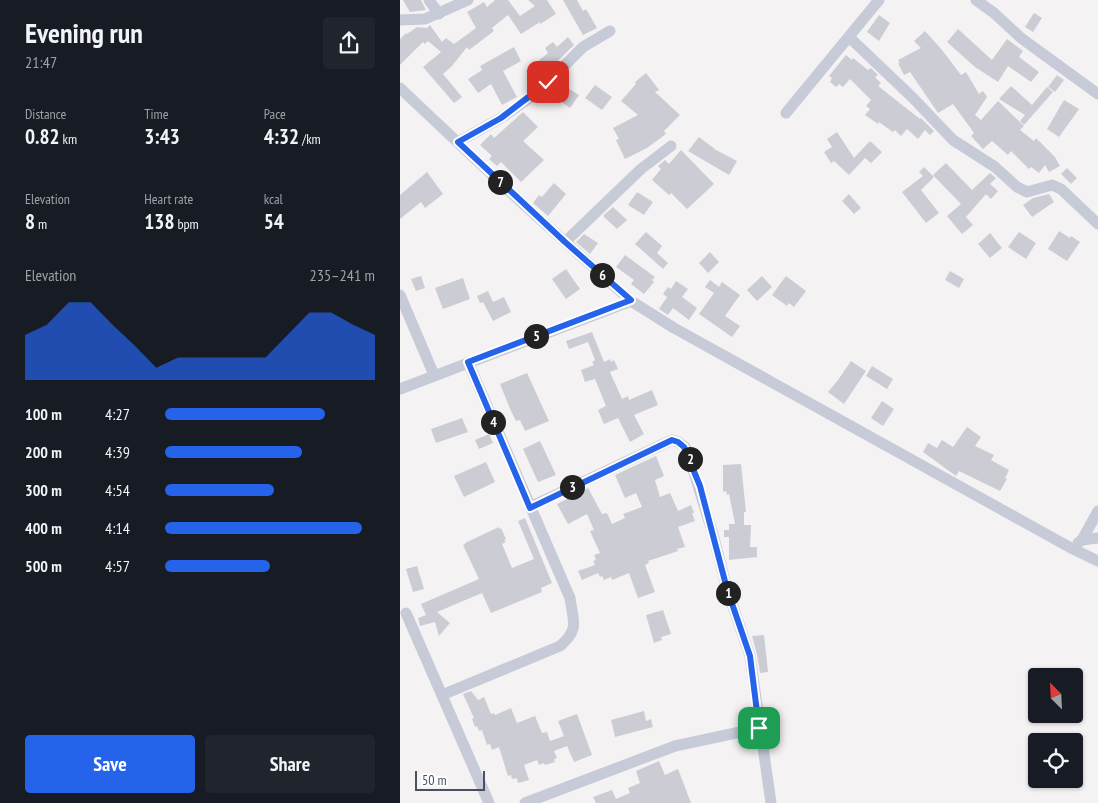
<!DOCTYPE html>
<html lang="en">
<head>
<meta charset="utf-8">
<style>
	body { margin:0; font-family:"PT Sans Narrow",sans-serif; background:#20242c; color:#f1f3f6; height:100vh; display:flex; flex-direction:column; font-size:19px; white-space:nowrap }
	* { box-sizing:border-box; margin:0 }
	p { font-size:16px; color:#9ea1a6 }
	.icon { flex:none; width:28px; height:28px; fill:none; stroke:currentColor; stroke-width:2; stroke-linecap:round; stroke-linejoin:round }
	.map { position:relative; flex:1; overflow:hidden }
	.panel { display:flex; flex-direction:column; background:#171b24; width:400px }
	.panel>* { flex:none }
	.needle { width:32px; rotate:336deg }
	.buttons { position:absolute; left:628px; top:668px; display:grid; gap:10px }
	.buttons a { display:grid; place-items:center; width:55px; height:55px; border-radius:5px; background:#171b24; box-shadow:0 1px 4px #0004; font-size:25px }
	.scale { position:absolute; left:15px; bottom:12px; width:70px; box-sizing:border-box; padding-left:5px; border:2px solid #495160; border-top:0; font-size:14px; line-height:18px; white-space:nowrap; color:#495160; -webkit-text-stroke:4px #fff; paint-order:stroke }
	.pin { position:absolute; display:grid; place-items:center; width:42px; height:42px; color:#fff; margin:-21px; border-radius:10px; box-shadow:0 2px 8px #0006 }
	.km { position:absolute; width:25px; height:25px; margin:-12px; border-radius:50%; background:#222; color:#fff; font-size:14px; line-height:25px; text-align:center }
	.round { display:grid; place-items:center; flex:none; width:52px; height:52px; border-radius:5px; background:#20242c }
	.headline { display:flex; align-items:center; justify-content:space-between; height:85px; padding:0 25px }
	h1 { font-size:28px; font-weight:800; line-height:38px }
	.metrics { display:grid; grid-template-columns:repeat(3,1fr); gap:8px; height:85px; padding:5px 25px }
	.metrics div { display:grid; align-content:center }
	.metrics b { font-size:21px; font-weight:800 }
	.metrics small { font-size:14px; font-weight:400 }
	.metrics p { font-size:14px }
	.chart { height:140px; padding:10px 25px }
	.chart p { display:flex; justify-content:space-between }
	.chart svg { width:100%; height:90px; margin-top:5px; fill:#2563eb; opacity:.7 }
	.cta { display:flex; gap:10px; margin-top:auto; padding:10px 25px }
	.cta a { flex:1; height:58px; border-radius:5px; background:#2563eb; color:#fff; font-size:20px; font-weight:800; line-height:58px; text-align:center }
	.cta a+a { background:#20242c; color:#f1f3f6 }
	ul { padding:0 25px; list-style:none; font-size:16px }
	li { display:grid; grid-template-columns:80px 60px 1fr; align-items:center; height:38px }
	li i { height:12px; border-radius:6px; background:#2563eb }
	main { display:flex; flex:1; min-height:0 }
	.map>svg:first-child { display:block }
</style>
</head>
<body>
<main>
<section class="panel">
<div class="headline"><div><h1>Evening run</h1><p>21:47</p></div><a class="round"><svg class="icon" aria-label="share" viewBox="0 0 24 24"><path d="M12 15V3M7 8l5-5 5 5M5 13v7h14v-7"/></svg></a></div>
<div class="metrics">
<div><p>Distance</p><b>0.82<small> km</small></b></div>
<div><p>Time</p><b>3:43</b></div>
<div><p>Pace</p><b>4:32<small> /km</small></b></div>
</div>
<div class="metrics">
<div><p>Elevation</p><b>8<small> m</small></b></div>
<div><p>Heart rate</p><b>138<small> bpm</small></b></div>
<div><p>kcal</p><b>54</b></div>
</div>
<div class="chart"><p><span>Elevation</span>235–241 m</p>
<svg viewBox="0 0 160 44" preserveAspectRatio="none"><path d="M0 44V22L10 17L20 6L30 6L40 17L50 27L60 38L70 33L80 33L90 33L100 33L110 33L120 22L130 11L140 11L150 17L160 22V44z"/></svg>
</div>
<ul>
<li><b>100 m</b>4:27<i style="width:76%"></i></li>
<li><b>200 m</b>4:39<i style="width:65%"></i></li>
<li><b>300 m</b>4:54<i style="width:52%"></i></li>
<li><b>400 m</b>4:14<i style="width:94%"></i></li>
<li><b>500 m</b>4:57<i style="width:50%"></i></li>
</ul>
<div class="cta"><a>Save</a><a>Share</a></div>
</section>
<div class="map">
<svg width="698" height="803" viewBox="0 0 698 803">
	<rect width="100%" height="100%" fill="#f4f2f2"/>
	<g fill="#cccdd4">
		<polygon points="3,0 21,0 26,10 10,12"/>
		<polygon points="95,0 108,0 120,16 135,6 128,0 147,0 156,14 140,24 140,22 121,34 108,15 92,28 94,31 69,50 67,47 52,66 43,74 62,97 54,103 23,67 41,52 28,41 25,44 23,42 0,65 0,39 6,33 7,34 17,27 27,28 30,25 42,42 46,38 54,44 76,28 67,12 84,2 87,7"/>
		<polygon points="163,0 177,0 183,11 186,9 197,28 183,35"/>
		<polygon points="634,13 642,18 633,32 625,27"/>
		<polygon points="479,15 490,23 479,41 467,32"/>
		<polygon points="558,29 592,60 607,39 623,51 619,57 639,72 631,82 608,66 598,82 575,67 547,42"/>
		<polygon points="525,31 542,50 561,75 566,72 579,94 583,91 587,97 575,115 581,120 598,101 624,126 620,130 634,141 636,138 655,157 660,166 649,172 645,165 639,173 631,167 629,169 611,151 608,155 592,141 583,149 571,136 574,133 553,104 538,113 510,72 504,75 498,63 500,63 498,60 521,48 514,41"/>
		<polygon points="168,37 174,45 136,82 126,71 148,53 145,48 153,42 157,47"/>
		<polygon points="114,47 121,61 103,71 117,97 102,105 91,84 78,93 68,79 82,70 80,66"/>
		<polygon points="446,55 452,60 453,58 468,70 471,68 478,75 475,77 481,83 478,86 520,119 521,118 534,131 530,135 525,130 518,139 507,129 501,136 495,130 493,132 479,122 478,124 465,115 470,109 466,106 471,100 450,79 443,87 439,84 436,87 430,82 432,78 429,76"/>
		<polygon points="246,73 259,90 255,92 280,115 264,131 266,134 247,148 225,159 216,140 219,139 213,128 238,115 221,101 236,84 235,82"/>
		<polygon points="657,75 664,80 655,92 648,87"/>
		<polygon points="159,82 179,95 170,108 150,94"/>
		<polygon points="195,85 212,97 202,110 185,98"/>
		<polygon points="611,86 632,105 647,87 653,92 624,125 620,121 625,115 599,99"/>
		<polygon points="664,100 679,109 659,137 647,129"/>
		<polygon points="123,112 138,127 123,141 144,160 121,182 101,162 97,166 89,159 92,156 80,145 91,134 94,138"/>
		<polygon points="437,132 454,158 470,141 482,152 471,163 465,158 449,175 434,161 431,163 424,152 432,147 427,139"/>
		<polygon points="299,137 316,150 337,161 329,175 288,151"/>
		<polygon points="281,150 314,184 287,209 271,193 269,195 252,180 261,169 258,166 265,160 269,164"/>
		<polygon points="546,163 572,190 590,173 596,178 590,184 598,191 591,199 586,194 566,217 573,225 562,234 547,216 561,204 533,175"/>
		<polygon points="524,167 534,177 521,190 539,213 526,223 502,192 523,176 519,172"/>
		<polygon points="667,168 677,178 671,184 661,174"/>
		<polygon points="27,172 43,194 25,208 21,202 0,219 0,195"/>
		<polygon points="154,183 166,194 148,216 133,203 139,195 142,197"/>
		<polygon points="237,192 253,202 244,215 228,205"/>
		<polygon points="449,194 461,208 454,214 442,201"/>
		<polygon points="649,194 654,202 632,217 623,205 633,198"/>
		<polygon points="213,207 227,220 217,229 203,216"/>
		<polygon points="659,231 670,238 671,236 680,242 667,261 648,249"/>
		<polygon points="246,232 262,246 257,253 268,263 263,269 235,244"/>
		<polygon points="619,232 636,243 626,259 608,247"/>
		<polygon points="590,233 602,248 590,258 578,244"/>
		<polygon points="184,234 198,243 190,254 176,242"/>
		<polygon points="310,252 319,262 308,273 299,263"/>
		<polygon points="225,255 255,277 252,280 254,282 244,294 231,284 234,280 216,267"/>
		<polygon points="166,269 180,289 166,299 152,279"/>
		<polygon points="550,271 564,279 559,288 545,280"/>
		<polygon points="21,276 25,288 16,291 11,279"/>
		<polygon points="362,276 372,287 357,301 347,290"/>
		<polygon points="386,276 406,291 394,307 389,303 387,306 372,295"/>
		<polygon points="63,278 70,299 43,309 35,288"/>
		<polygon points="310,280 319,287 322,282 340,295 325,316 340,326 332,337 299,314 314,293 305,287"/>
		<polygon points="276,281 288,289 282,297 297,308 289,320 273,308 268,315 259,309 267,297 263,294 268,287 271,289"/>
		<polygon points="88,291 93,302 104,297 111,312 93,321 83,302 80,303 77,296"/>
		<polygon points="192,332 204,362 210,359 211,362 214,360 218,369 210,372 222,399 228,396 229,400 252,390 258,405 234,415 244,434 230,442 218,418 204,424 198,410 206,406 195,379 185,382 181,370 194,365 192,362 195,360 188,342 169,349 166,341"/>
		<polygon points="451,361 466,371 444,404 428,392 438,380"/>
		<polygon points="472,366 493,379 487,389 466,376"/>
		<polygon points="127,373 149,421 125,431 120,420 116,421 111,411 100,384"/>
		<polygon points="482,401 494,409 483,426 471,418"/>
		<polygon points="62,418 68,432 36,443 31,429"/>
		<polygon points="567,427 581,437 575,446 594,455 591,460 609,470 605,478 607,479 600,491 559,471 556,476 523,452 528,443 537,448 542,440 553,447"/>
		<polygon points="89,434 93,443 79,449 75,440"/>
		<polygon points="140,441 156,475 138,482 123,449"/>
		<polygon points="256,456 264,476 255,480 260,497 270,493 278,511 291,505 294,513 292,513 295,521 278,527 285,547 277,549 278,551 248,561 249,563 245,565 255,592 238,598 229,573 212,580 211,577 204,580 202,576 200,577 198,573 182,580 178,571 195,565 193,561 196,560 194,555 200,553 190,531 194,530 187,514 168,524 157,504 188,488 202,514 207,513 212,524 225,518 223,514 242,507 236,493 225,498 215,475"/>
		<polygon points="86,462 95,482 64,497 54,476"/>
		<polygon points="341,464 346,512 344,512 344,525 351,525 350,547 357,547 357,557 329,560 329,537 324,537 324,530 329,530 329,524 335,524 329,494 327,495 326,491 323,492 323,465"/>
		<polygon points="125,518 152,583 141,588 142,592 91,613 82,593 37,612 50,623 39,636 35,622 20,626 18,618 26,615 21,604 79,579 63,545 65,544 65,543 99,527 99,529 101,528 106,539 104,540 106,542 102,544 112,568 134,559 118,521"/>
		<polygon points="17,566 24,589 13,592 6,569"/>
		<polygon points="263,610 271,634 261,637 262,640 254,643 246,615"/>
		<polygon points="364,635 368,672 360,673 357,655 352,636"/>
		<polygon points="71,691 78,700 84,697 91,714 94,713 95,715 111,708 117,723 135,716 142,733 147,732 150,741 164,736 158,721 177,714 192,755 174,762 167,746 154,751 157,758 154,759 155,762 145,765 144,763 139,765 137,760 124,765 129,780 118,783 117,778 112,779 111,775 108,776 99,747 92,750 90,744 87,745 82,730 79,731 77,726 75,727 72,719 74,718 63,694"/>
		<polygon points="244,711 246,721 251,719 253,727 215,737 211,720"/>
		<polygon points="259,761 265,775 278,769 291,803 196,803 193,797 212,790 216,799 230,793 228,788 240,783 236,771"/>
	</g>
	<g fill="none" stroke-linecap="round" stroke-linejoin="round">
		<g stroke="#c6cbd7" stroke-width="11">
			<polyline points="29,0 39,14"/>
			<polyline points="576,0 594,13 621,38 698,94"/>
			<polyline points="0,20 25,19 68,0"/>
			<polyline points="449,37 513,98 553,140 595,167 617,187 627,192 652,185 661,189 698,224"/>
			<polyline points="0,88 122,203 231,301 274,328 671,548 698,561"/>
			<polyline points="386,113 479,0"/>
			<polyline points="58,142 101,118 124,102 148,82 183,47 210,31"/>
			<polyline points="165,242 241,169 271,146"/>
			<polyline points="0,295 34,375"/>
			<polyline points="0,389 231,301"/>
			<polyline points="130,507 272,440 278,442 285,447 290,460 313,534 327,589 350,656 371,803"/>
			<polyline points="682,540 698,511"/>
			<polyline points="678,543 682,540 698,538"/>
			<polyline points="6,613 89,803"/>
			<path d="M 42,695 L 160,646 C 180,629 173,621 170,598 L 68,362"/>
			<polyline points="125,803 275,746 359,728"/>
		</g>
	</g>
	<g fill="none" stroke-linecap="round" stroke-linejoin="round">
		<g stroke="#fff" stroke-width="10">
			<polyline id="route" points="148,82 101,118 58,142 165,242 231,300 68,362 130,508 272,440 278,442 284,447 300,486 327,589 350,656 359,728"/>
		</g>
		<use href="#route" stroke="#2563eb" stroke-width="6"/>
	</g>
</svg>
<div class="buttons">
<a><svg class="needle" viewBox="-14 -14 28 28"><path d="M0-13l5 13h-10z" fill="#e53935"/><path d="M0 13l5-13h-10z" fill="#9ea1a6"/></svg></a>
<a><svg class="icon" aria-label="locate" viewBox="0 0 24 24"><circle cx="12" cy="12" r="6"/><path d="M12 2v4M12 18v4M2 12h4M18 12h4"/></svg></a>
</div>
<div class="scale">50 m</div>
<div class="pin" style="left:359px;top:728px;background:#1e9e55"><svg class="icon" aria-label="arrive" viewBox="0 0 24 24"><path d="M6 21V4h12l-3 4 3 4H6"/></svg></div>
<div class="pin" style="left:148px;top:82px;background:#d93025"><svg class="icon" aria-label="check" viewBox="0 0 24 24"><path d="M5 12l5 5 9-10"/></svg></div>
<b class="km" style="left:328px;top:593px">1</b>
<b class="km" style="left:290px;top:459px">2</b>
<b class="km" style="left:172px;top:487px">3</b>
<b class="km" style="left:93px;top:422px">4</b>
<b class="km" style="left:136px;top:336px">5</b>
<b class="km" style="left:202px;top:275px">6</b>
<b class="km" style="left:100px;top:182px">7</b>
</div>
</main>
</body>
</html>
